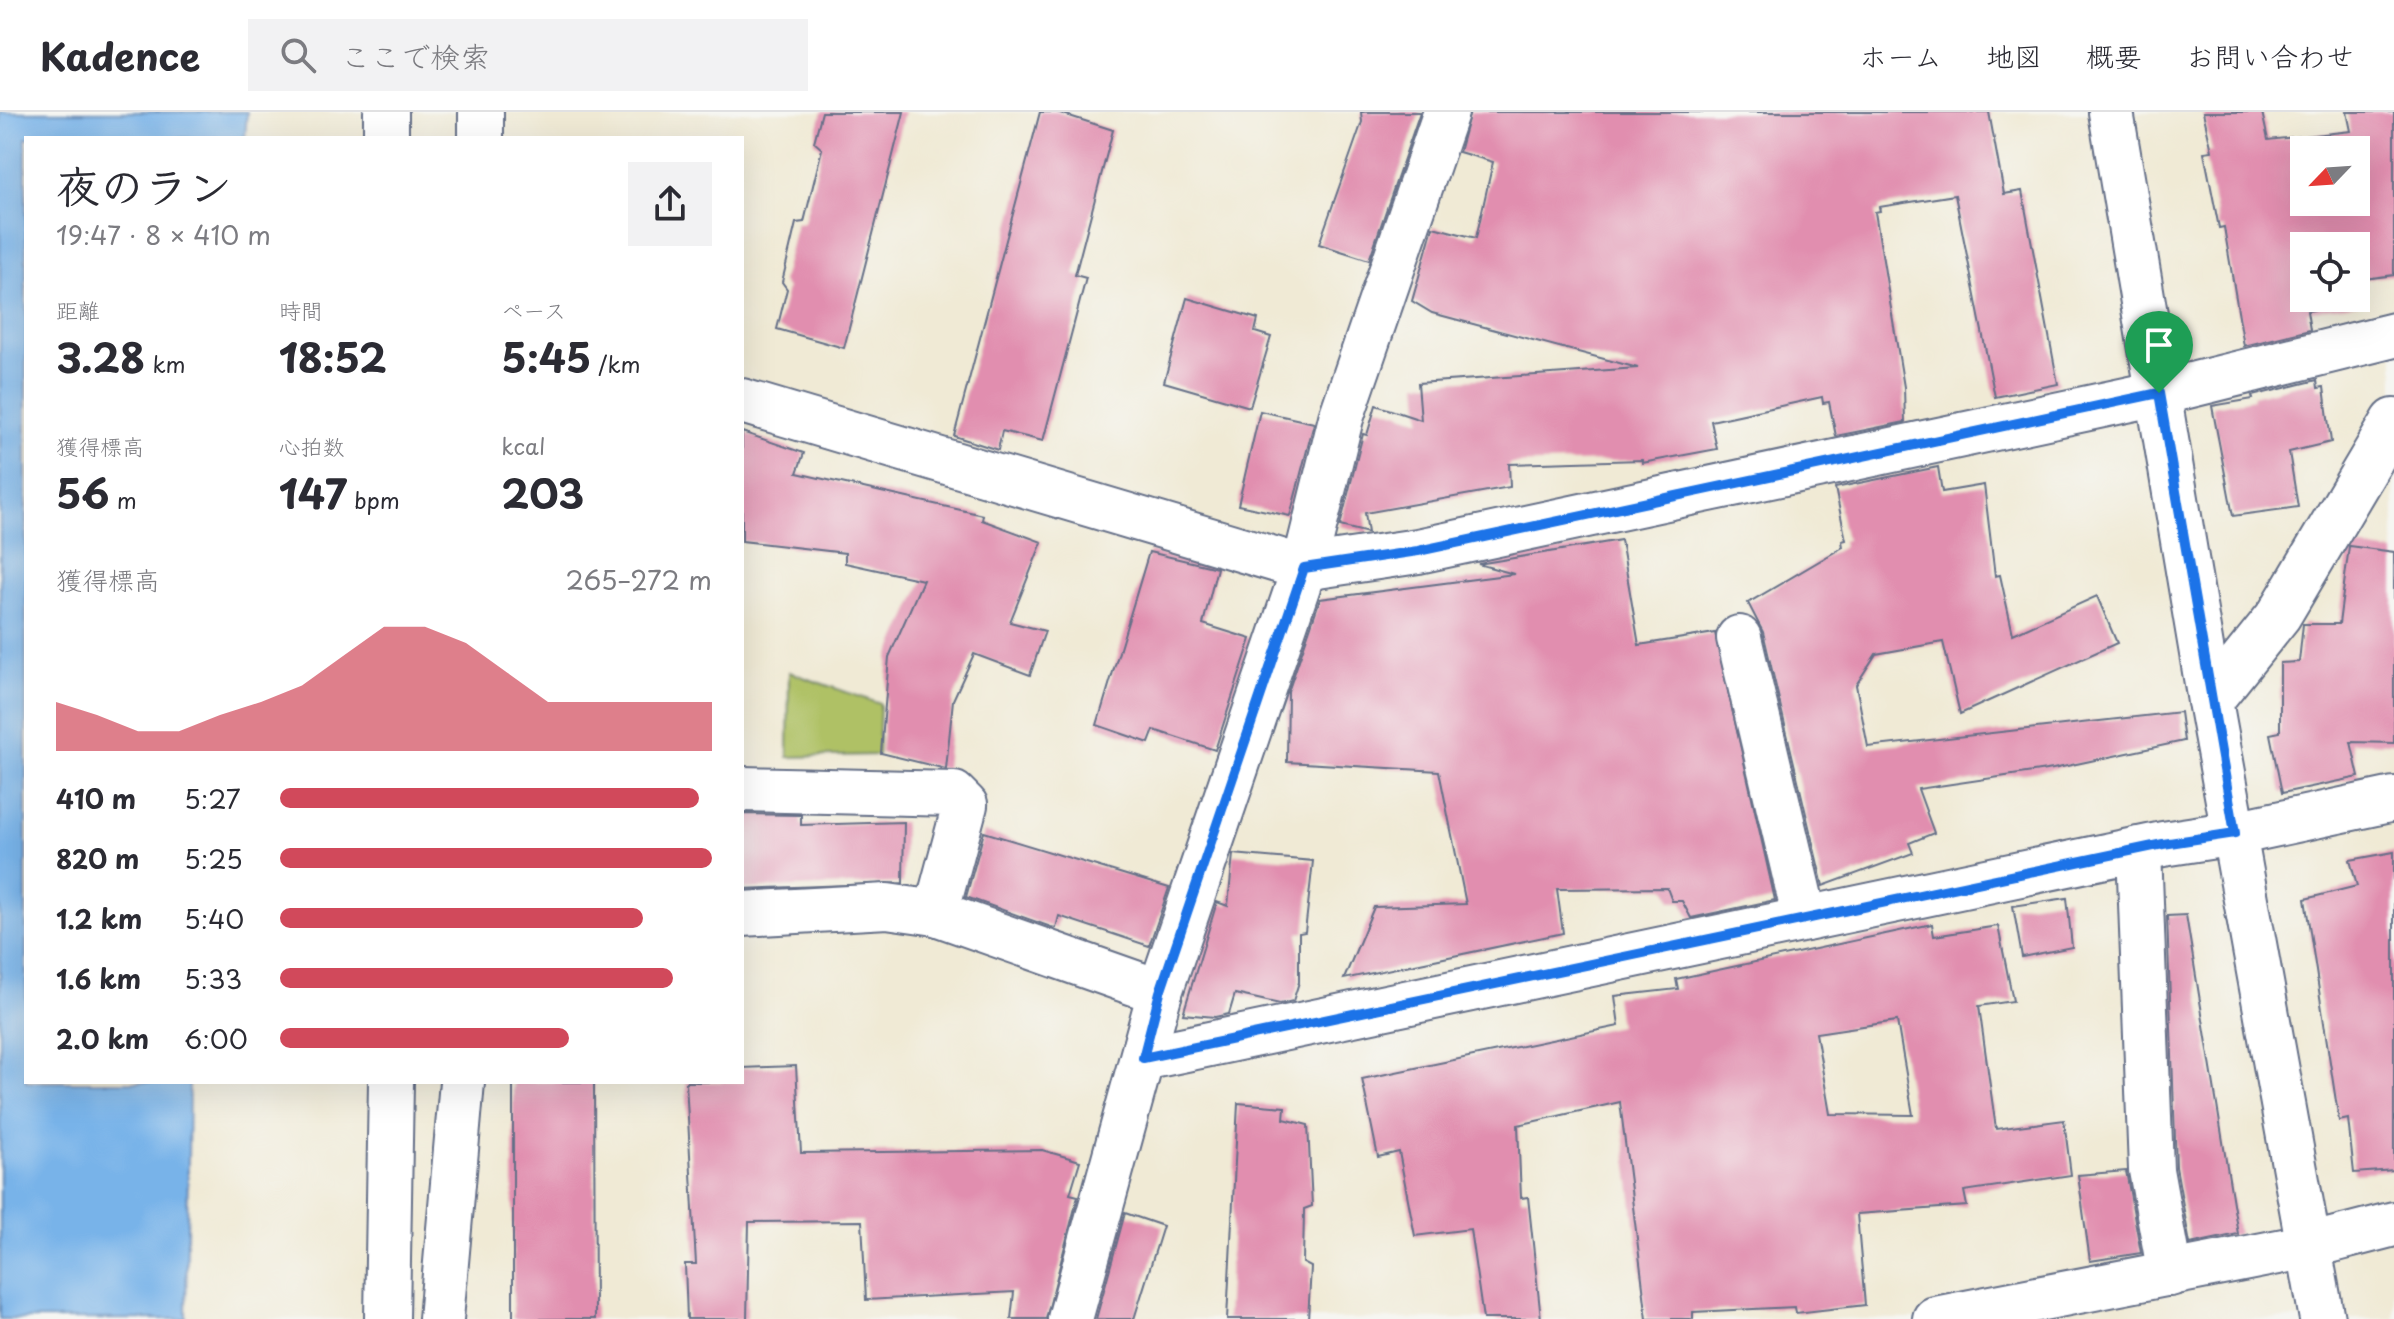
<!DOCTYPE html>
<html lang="ja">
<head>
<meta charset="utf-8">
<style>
	body { margin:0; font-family:"Playpen Sans","Klee One",sans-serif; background:#f2f2f3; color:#2b2b33; height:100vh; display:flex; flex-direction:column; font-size:30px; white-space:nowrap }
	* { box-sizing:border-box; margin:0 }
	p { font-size:26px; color:#7c7c81 }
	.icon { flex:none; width:44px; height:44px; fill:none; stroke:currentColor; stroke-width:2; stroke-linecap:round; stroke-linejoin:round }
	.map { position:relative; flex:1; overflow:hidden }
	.panel { position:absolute; left:24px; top:24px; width:720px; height:948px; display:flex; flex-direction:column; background:#fff; border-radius:0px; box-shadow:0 8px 32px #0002 }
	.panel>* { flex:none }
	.needle { width:52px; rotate:245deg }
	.controls { position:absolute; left:2290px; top:24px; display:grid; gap:16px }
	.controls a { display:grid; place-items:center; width:80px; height:80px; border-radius:0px; background:#fff; box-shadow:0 8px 32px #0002; font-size:40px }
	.pin { position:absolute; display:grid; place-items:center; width:68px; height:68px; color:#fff; margin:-82px -34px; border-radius:50% 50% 50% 0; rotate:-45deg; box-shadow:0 0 8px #0007 }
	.pin .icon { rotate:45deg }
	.round { display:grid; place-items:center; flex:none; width:84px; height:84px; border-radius:0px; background:#f2f2f3 }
	.overview { display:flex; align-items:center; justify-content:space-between; height:136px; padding:0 32px }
	h1 { font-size:44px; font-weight:700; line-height:60px }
	.metrics { display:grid; grid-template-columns:repeat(3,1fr); gap:12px; height:136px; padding:8px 32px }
	.metrics div { display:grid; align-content:center }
	.metrics b { font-size:40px; font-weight:700 }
	.metrics small { font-size:22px; font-weight:400 }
	.metrics p { font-size:22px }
	.chart { height:224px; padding:16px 32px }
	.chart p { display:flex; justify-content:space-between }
	.chart svg { width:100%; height:144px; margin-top:8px; fill:#d1495b; opacity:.7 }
	ul { padding:0 32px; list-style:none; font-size:26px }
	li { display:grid; grid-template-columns:128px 96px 1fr; align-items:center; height:60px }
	li i { height:20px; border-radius:10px; background:#d1495b }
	header { display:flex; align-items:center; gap:48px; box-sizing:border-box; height:112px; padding:0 40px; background:#fff; border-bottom:2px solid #e1e1e2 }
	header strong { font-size:38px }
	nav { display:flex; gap:44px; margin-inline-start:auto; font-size:28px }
	.search { width:560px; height:72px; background:#f2f2f3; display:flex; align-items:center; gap:20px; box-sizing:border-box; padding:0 28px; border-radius:0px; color:#7c7c81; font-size:30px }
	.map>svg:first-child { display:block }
</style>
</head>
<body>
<header>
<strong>Kadence</strong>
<div class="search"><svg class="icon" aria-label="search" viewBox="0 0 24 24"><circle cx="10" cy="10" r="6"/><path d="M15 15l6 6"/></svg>ここで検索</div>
<nav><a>ホーム</a><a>地図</a><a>概要</a><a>お問い合わせ</a></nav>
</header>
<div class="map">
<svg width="2394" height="1207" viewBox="0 0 2394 1207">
	<rect width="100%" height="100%" fill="#f6f6f2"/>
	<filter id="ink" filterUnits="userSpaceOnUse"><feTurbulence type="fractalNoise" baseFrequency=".0125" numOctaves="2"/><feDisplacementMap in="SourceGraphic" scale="16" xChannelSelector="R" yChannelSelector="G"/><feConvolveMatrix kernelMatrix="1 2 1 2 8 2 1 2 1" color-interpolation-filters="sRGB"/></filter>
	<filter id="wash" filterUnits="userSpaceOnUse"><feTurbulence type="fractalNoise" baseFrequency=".006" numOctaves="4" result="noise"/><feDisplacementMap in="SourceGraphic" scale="32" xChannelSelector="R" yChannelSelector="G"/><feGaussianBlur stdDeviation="1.8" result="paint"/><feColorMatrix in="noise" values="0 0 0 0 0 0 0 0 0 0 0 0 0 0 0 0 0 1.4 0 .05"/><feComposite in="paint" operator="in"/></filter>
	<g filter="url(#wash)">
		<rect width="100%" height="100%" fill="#f0ead5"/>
		<polygon fill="#afc165" stroke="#657862" stroke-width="2" points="789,560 880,592 878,643 788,645"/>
		<polygon fill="#78b3e9" stroke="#4a71a4" stroke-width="2" points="0,0 247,0 245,26 26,26 26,970 189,970 186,1207 0,1207"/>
		<g id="blocks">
			<g fill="#e18eaf" fill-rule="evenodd">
				<polygon points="822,0 904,0 844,236 777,217 787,177 782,170 796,111 804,110 822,37 814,30"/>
				<polygon points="1040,0 1057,0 1113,18 1075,163 1086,166 1043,329 1002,319 998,338 954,324"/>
				<polygon points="1361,0 1420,0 1369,148 1319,132 1362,10"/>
				<polygon points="1470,0 1989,0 2004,82 2022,79 2058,272 1995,285 1955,83 1879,95 1880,99 1875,100 1904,275 1905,310 1836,324 1829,290 1823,291 1822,285 1711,309 1717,337 1642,351 1642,348 1509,352 1510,375 1365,401 1368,421 1340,414 1363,322 1367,323 1376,293 1421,308 1418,271 1638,256 1432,201 1412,189 1433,115 1476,126 1493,50 1459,40"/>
				<path d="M 2203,0 L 2262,0 L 2268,28 L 2351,19 L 2347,0 L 2394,0 L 2394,163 L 2356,168 L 2356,134 L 2304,134 L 2304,186 L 2356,186 L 2356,171 L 2359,191 L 2307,199 L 2310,218 L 2244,234 L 2224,115 L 2219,116 L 2204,40 L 2212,39 ZM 2304,38 L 2356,38 L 2356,90 L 2304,90 Z"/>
				<polygon points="1187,186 1258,207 1255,220 1271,225 1250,295 1164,270"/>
				<polygon points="2317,268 2318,276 2324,275 2331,330 2289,340 2298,395 2233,404 2212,294 2253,287 2252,284"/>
				<polygon points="1260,299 1314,311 1290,404 1238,393"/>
				<polygon points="742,320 804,341 797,361 983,403 982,408 1042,430 1010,510 1045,519 1030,563 974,542 953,588 946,657 881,641 889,545 923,468 845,451 845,441 742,429"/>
				<polygon points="1938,355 1942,380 1984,373 1995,464 2000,463 2013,522 2097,484 2117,531 1960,602 1943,530 1876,542 1856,573 1868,635 2180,600 2184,629 2053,657 1918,677 1934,721 1909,731 1913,741 1823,774 1763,520 1748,491 1843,435 1842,429 1846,428 1835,376"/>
				<polygon points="1621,428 1639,533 1715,521 1775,788 1691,806 1682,789 1672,789 1667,776 1557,777 1563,821 1344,867 1374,795 1466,792 1439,659 1287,650 1288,580 1320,487 1514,462 1478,452"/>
				<polygon points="2349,434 2394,440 2394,631 2351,630 2359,665 2282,681 2270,622 2280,620 2280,551 2299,550 2303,512 2339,512"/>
				<polygon points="1149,440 1217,456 1203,512 1251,527 1215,638 1154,618 1149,631 1097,613"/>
				<polygon points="742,702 801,703 801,713 904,710 903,771 742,777"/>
				<polygon points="984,720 1169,776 1149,834 1059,804 1056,816 1051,815 966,785"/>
				<polygon points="2394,740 2394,1058 2354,1061 2348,1007 2339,1009 2305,787 2357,774 2350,748"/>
				<polygon points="1233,742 1313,749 1305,820 1299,821 1299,870 1293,889 1280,892 1235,882 1229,902 1215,905 1183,902 1217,790 1228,794"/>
				<polygon points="2067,786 2072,835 2022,845 2013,794"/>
				<polygon points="2186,803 2238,1122 2190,1132 2176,1055 2167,804"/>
				<path d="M 1932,812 L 1934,824 L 1998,814 L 2013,889 L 1979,894 L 1996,1017 L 2064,1008 L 2071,1063 L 1964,1079 L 1967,1094 L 1857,1102 L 1865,1193 L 1796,1201 L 1795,1195 L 1693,1200 L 1693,1207 L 1647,1207 L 1620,990 L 1518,1013 L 1521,1086 L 1528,1085 L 1541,1207 L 1483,1207 L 1470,1117 L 1415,1124 L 1399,1040 L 1378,1045 L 1362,967 L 1619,914 L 1615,884 L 1678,877 L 1676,867 ZM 1897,909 L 1913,1003 L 1830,1002 L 1816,921 Z"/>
				<polygon points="796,954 801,1041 1042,1038 1080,1049 1070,1082 1078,1084 1046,1207 1011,1207 1014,1180 866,1188 862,1109 749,1110 747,1207 687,1207 685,1152 696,1152 686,970 742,970 742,956"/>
				<polygon points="513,970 594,970 595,1207 513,1207"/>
				<polygon points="1238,991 1285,995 1284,1007 1308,1013 1312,1094 1304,1097 1303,1151 1311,1155 1308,1207 1227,1207"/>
				<polygon points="2126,1059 2141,1141 2090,1149 2078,1063"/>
				<polygon points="1125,1101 1163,1114 1134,1207 1096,1207"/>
			</g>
		</g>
	</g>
	<g filter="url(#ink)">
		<use href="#blocks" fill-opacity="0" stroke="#667088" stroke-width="2"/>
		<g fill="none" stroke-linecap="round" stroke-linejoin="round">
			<g stroke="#667088" stroke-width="48">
				<g id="minor">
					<polyline points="386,0 386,26"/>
					<polyline points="481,0 481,26"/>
					<polyline points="2111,0 2210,589 2322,1207"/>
					<polyline points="742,289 1304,456 1418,439 2159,281 2394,223"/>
					<polyline points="1739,526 1805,807"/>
					<polyline points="2210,589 2279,503 2394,309"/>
					<polyline points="742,677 954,682 965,693 936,801"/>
					<polyline points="2139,737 2151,1058 2170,1162"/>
					<polyline points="742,802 887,794 936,801 1160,880"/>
					<polyline points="1143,946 2163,732 2235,721 2394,687"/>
					<polyline points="387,1207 391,970"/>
					<polyline points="441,1207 462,970"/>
					<polyline points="1070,1207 1160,880 1304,456 1341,306 1446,0"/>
					<polyline points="1935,1207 2309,1134 2394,1112"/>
				</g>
			</g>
			<use href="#minor" stroke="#fff" stroke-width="44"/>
		</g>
	</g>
	<g fill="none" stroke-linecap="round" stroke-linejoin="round" filter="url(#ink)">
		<g stroke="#fff" stroke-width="16">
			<polygon id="route" points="2159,281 2235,721 2163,732 1143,946 1160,880 1304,456 1418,439"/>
		</g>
		<use href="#route" stroke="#1a73e8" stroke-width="10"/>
	</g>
</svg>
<div class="controls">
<a><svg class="needle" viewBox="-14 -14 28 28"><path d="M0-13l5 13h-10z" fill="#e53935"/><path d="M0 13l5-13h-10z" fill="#7c7c81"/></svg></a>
<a><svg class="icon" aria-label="locate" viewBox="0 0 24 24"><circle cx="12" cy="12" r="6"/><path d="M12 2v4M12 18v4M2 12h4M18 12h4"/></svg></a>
</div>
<div class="pin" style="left:2159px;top:281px;background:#1e9e55"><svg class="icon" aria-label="arrive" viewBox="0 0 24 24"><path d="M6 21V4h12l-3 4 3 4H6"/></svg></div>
<section class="panel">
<div class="overview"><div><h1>夜のラン</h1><p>19:47 · 8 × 410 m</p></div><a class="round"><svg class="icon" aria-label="share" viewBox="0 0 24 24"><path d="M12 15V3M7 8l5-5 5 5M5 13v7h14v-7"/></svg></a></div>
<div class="metrics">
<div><p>距離</p><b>3.28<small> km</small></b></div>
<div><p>時間</p><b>18:52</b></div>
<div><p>ペース</p><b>5:45<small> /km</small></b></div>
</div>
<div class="metrics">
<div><p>獲得標高</p><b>56<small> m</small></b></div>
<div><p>心拍数</p><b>147<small> bpm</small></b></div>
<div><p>kcal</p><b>203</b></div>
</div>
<div class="chart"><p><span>獲得標高</span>265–272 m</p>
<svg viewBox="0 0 160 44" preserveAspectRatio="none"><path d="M0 44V29L10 33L20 38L30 38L40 33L50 29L60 24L70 15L80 6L90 6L100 11L110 20L120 29L130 29L140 29L150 29L160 29V44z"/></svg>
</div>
<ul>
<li><b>410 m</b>5:27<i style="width:97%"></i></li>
<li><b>820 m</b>5:25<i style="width:100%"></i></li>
<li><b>1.2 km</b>5:40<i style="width:84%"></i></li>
<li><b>1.6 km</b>5:33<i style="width:91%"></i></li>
<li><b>2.0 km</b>6:00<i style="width:67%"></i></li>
</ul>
</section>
</div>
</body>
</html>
